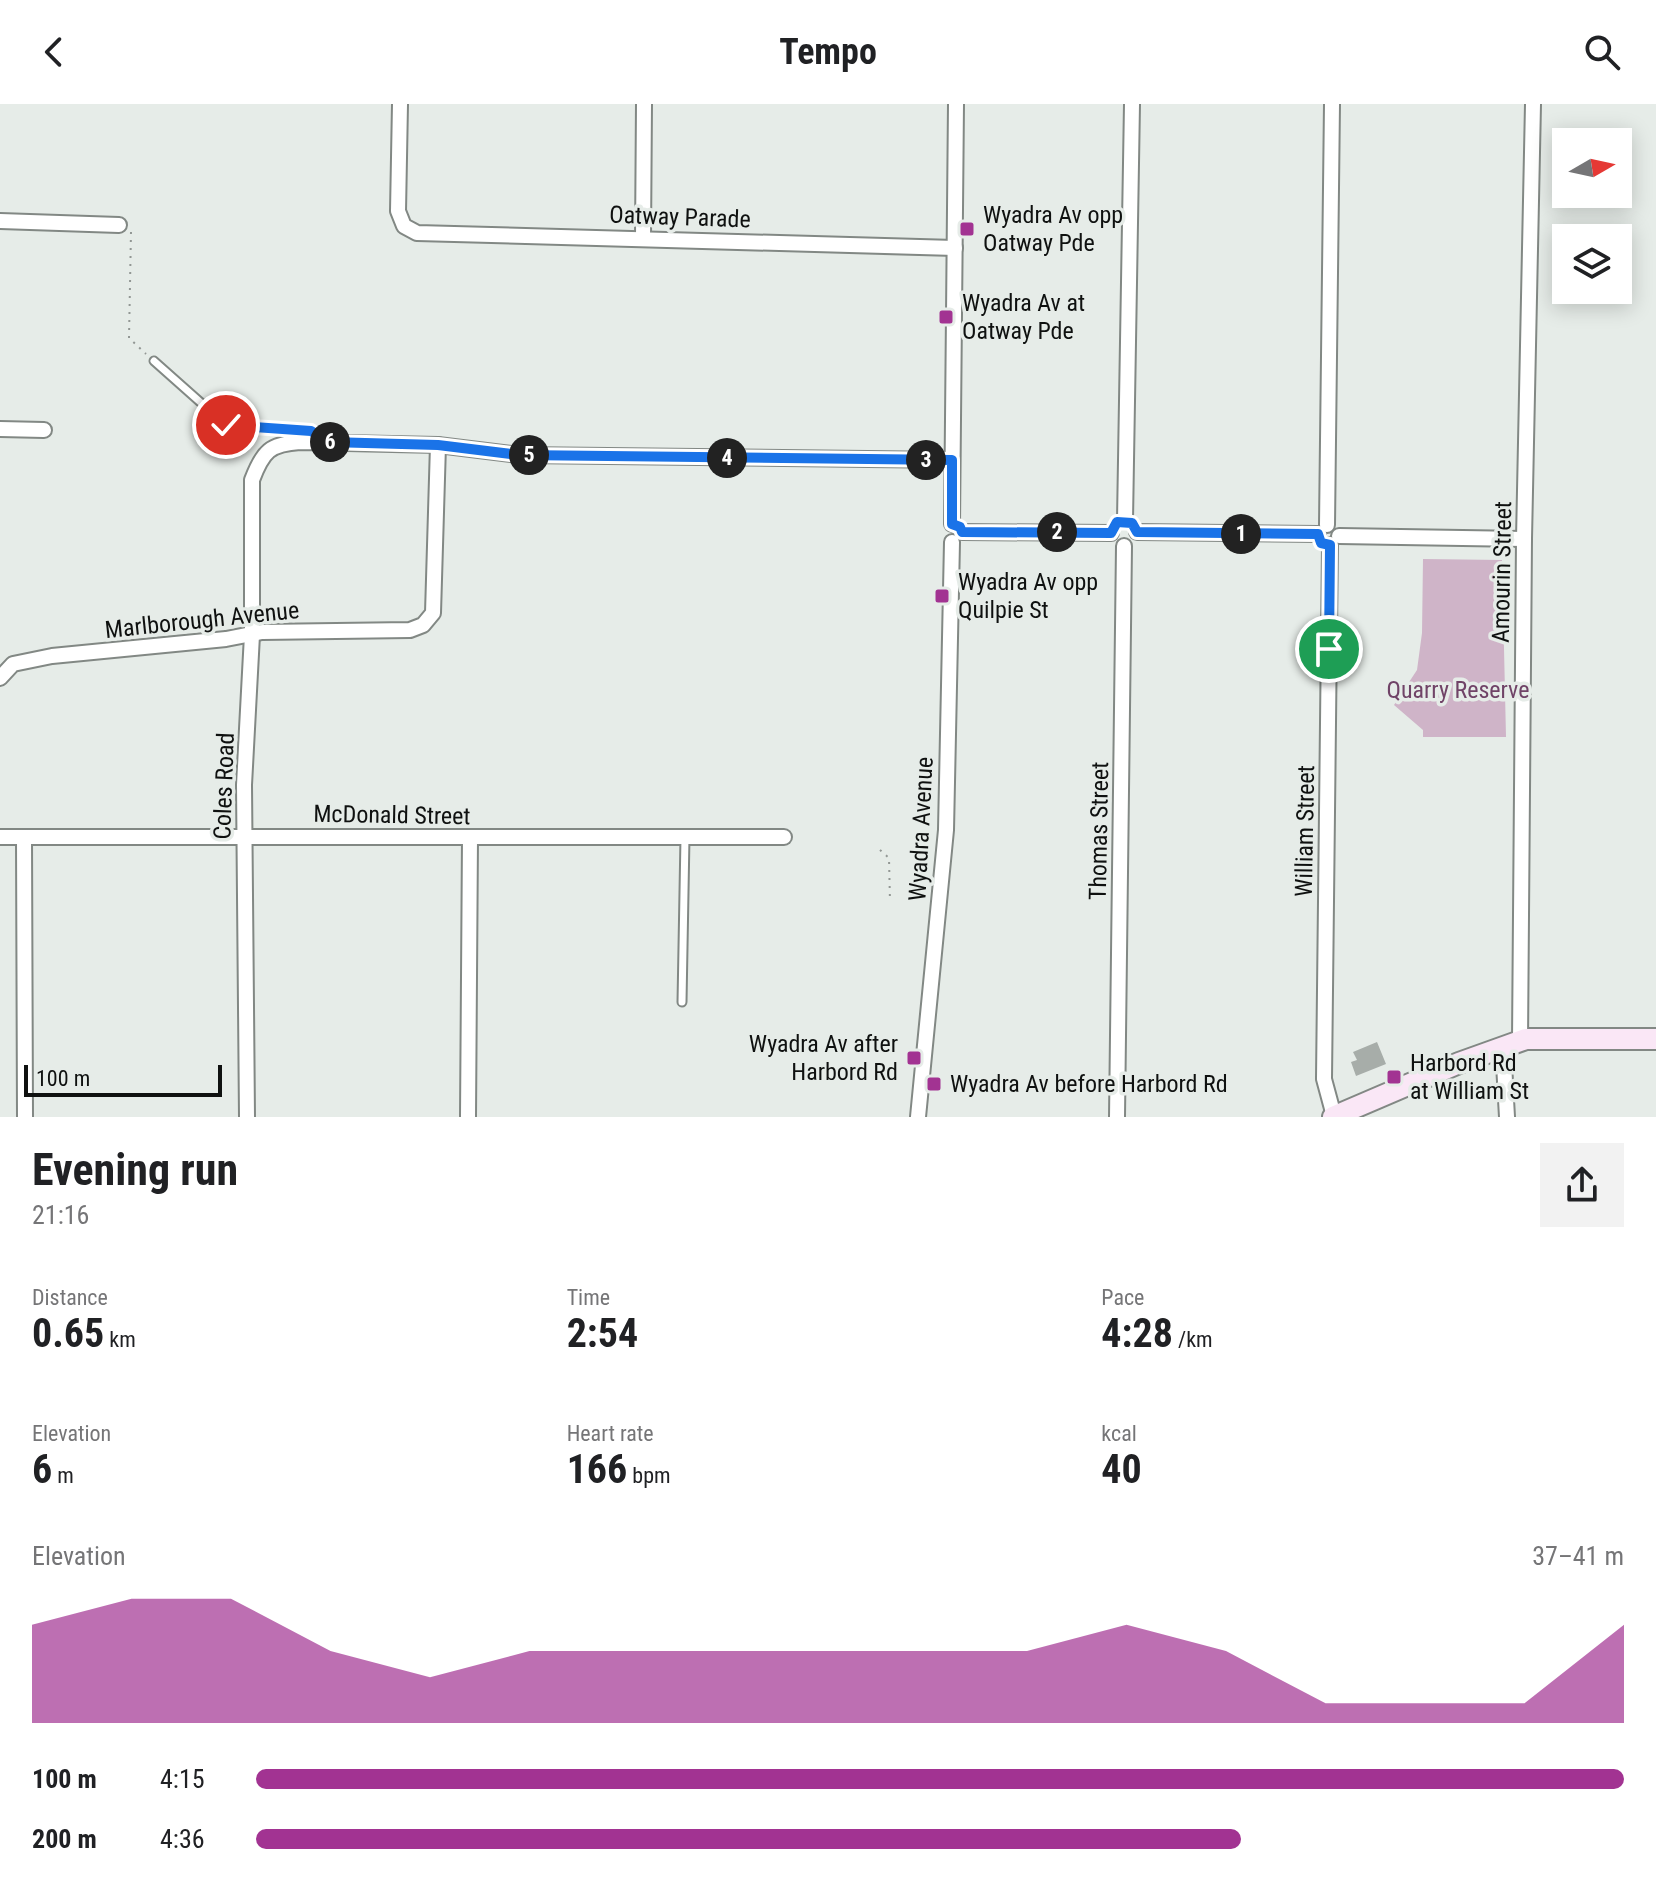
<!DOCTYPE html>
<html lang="en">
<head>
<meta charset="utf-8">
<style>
	body { margin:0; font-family:"Roboto Condensed",sans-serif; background:#f2f2f2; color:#202124; height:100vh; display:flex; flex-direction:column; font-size:30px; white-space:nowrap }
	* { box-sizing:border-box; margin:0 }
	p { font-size:26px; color:#757577 }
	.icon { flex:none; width:44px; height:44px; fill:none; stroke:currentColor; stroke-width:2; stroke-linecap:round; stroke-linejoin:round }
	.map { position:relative; height:1013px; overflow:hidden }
	.side { display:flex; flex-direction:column; background:#fff; flex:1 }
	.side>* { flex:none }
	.needle { width:52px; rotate:81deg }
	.tools { position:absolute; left:1552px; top:24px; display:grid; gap:16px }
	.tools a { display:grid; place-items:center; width:80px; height:80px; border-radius:0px; background:#fff; box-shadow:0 4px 20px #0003; font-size:40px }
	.scale { position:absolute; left:24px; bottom:20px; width:198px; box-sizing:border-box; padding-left:8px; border:4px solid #0f1110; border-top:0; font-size:22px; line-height:28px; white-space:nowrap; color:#0f1110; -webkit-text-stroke:6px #e6ece8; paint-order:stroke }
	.pin { position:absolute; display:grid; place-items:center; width:68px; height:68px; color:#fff; margin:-34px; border:4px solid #fff; border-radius:50%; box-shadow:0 2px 8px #0007 }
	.km { position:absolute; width:40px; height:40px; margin:-20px; border-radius:50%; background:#222; color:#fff; font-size:22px; line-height:40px; text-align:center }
	.round { display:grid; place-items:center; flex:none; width:84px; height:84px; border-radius:0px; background:#f2f2f2 }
	.summary { display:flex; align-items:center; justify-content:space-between; height:136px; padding:0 32px }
	h1 { font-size:44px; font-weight:700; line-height:60px }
	.stats { display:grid; grid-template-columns:repeat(3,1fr); gap:12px; height:136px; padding:8px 32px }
	.stats div { display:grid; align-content:center }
	.stats b { font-size:40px; font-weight:700 }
	.stats small { font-size:22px; font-weight:400 }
	.stats p { font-size:22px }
	.chart { height:224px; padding:16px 32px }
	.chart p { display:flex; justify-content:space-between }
	.chart svg { width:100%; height:144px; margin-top:8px; fill:#a23392; opacity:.7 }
	ul { padding:0 32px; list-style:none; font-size:26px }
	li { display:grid; grid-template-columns:128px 96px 1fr; align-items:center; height:60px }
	li i { height:20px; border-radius:10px; background:#a23392 }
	header { display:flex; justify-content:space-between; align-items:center; height:104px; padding:0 32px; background:#fff; font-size:36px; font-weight:700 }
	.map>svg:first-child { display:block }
</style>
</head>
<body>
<header><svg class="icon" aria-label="back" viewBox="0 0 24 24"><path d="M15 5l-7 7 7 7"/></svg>Tempo<svg class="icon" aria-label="search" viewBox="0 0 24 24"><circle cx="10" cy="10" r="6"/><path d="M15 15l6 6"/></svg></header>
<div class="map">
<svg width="1656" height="1013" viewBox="0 0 1656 1013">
	<rect width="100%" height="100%" fill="#e6ece8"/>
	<polygon fill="#cfb4c8" points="1423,455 1502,456 1506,633 1423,633 1423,626 1394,601 1417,566 1422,529"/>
	<polygon fill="#a7ada9" points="1377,938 1386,960 1356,972 1351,958 1357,956 1353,948"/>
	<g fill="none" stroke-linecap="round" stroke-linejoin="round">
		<g stroke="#828884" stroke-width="11">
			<g id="lane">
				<polyline points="154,257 226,321 311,327 323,335"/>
				<polyline points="682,898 685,733"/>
			</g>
		</g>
		<g stroke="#828884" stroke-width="18">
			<g id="street">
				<polyline points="400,0 398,107 404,122 417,129 955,144"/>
				<polyline points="0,117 119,121"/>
				<polyline points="643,134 644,0"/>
				<polyline points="0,325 44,326"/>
				<polyline points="1125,416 1132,0"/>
				<polyline points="952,420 956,0"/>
				<polyline points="1327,421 1332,0"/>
				<polyline points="962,428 1111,429"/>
				<polyline points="1137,428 1318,430"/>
				<polyline points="1339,432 1524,435"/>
				<polyline points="1330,441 1324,975 1334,1012"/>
				<polyline points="0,574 13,560 52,552 226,535 262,528 410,526 423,521 433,509 438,341"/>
				<polyline points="0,733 784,733"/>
				<polyline points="24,734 25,1013"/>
				<polyline points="1520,937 1524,435 1533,0"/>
				<polyline points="1503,942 1507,1013"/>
				<path d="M 247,1013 L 244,681 L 252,531 L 252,376 C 263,347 270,340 300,338 L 438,341 L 519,351 L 952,356"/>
				<polyline points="468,1013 470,734"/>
				<polyline points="918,1013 946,726 952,438"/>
				<polyline points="1117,1013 1124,442"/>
			</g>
		</g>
		<g stroke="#828884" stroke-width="24">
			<polyline id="secondary" points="1333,1013 1459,959 1526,935 1656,935"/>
		</g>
		<g stroke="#929794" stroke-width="2" stroke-dasharray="2 6" stroke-linecap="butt">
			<polyline points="131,128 129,234 146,250"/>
			<polyline points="880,746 889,754 890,798"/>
		</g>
		<use href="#lane" stroke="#fff" stroke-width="7"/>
		<use href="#street" stroke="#fff" stroke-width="14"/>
		<use href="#secondary" stroke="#fae7f6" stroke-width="20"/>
	</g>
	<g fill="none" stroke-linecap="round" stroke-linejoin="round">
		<g stroke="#fff" stroke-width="16">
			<polyline id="route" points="226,321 311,327 329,338 438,341 519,351 952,356 952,420 960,423 962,428 1111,429 1117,418 1132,419 1137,428 1318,430 1321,439 1330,441 1329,545"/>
		</g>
		<use href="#route" stroke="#1a73e8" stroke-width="10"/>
	</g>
	<g fill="#a23392" stroke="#e6ece8" stroke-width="3">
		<rect x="959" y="117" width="16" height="16" rx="4"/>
		<rect x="938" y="205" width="16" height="16" rx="4"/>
		<rect x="934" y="484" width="16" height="16" rx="4"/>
		<rect x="906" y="946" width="16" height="16" rx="4"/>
		<rect x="1386" y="965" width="16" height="16" rx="4"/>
		<rect x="926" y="972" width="16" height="16" rx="4"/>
	</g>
	<g text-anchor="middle" stroke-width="7" stroke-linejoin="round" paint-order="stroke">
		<g font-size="24" fill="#0f1110" stroke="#e6ece8" text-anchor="start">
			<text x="983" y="119">Wyadra Av opp<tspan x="983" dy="28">Oatway Pde</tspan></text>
			<text x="962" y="207">Wyadra Av at<tspan x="962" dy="28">Oatway Pde</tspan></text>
			<text x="958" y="486">Wyadra Av opp<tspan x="958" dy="28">Quilpie St</tspan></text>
			<text x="898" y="948" text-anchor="end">Wyadra Av after<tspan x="898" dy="28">Harbord Rd</tspan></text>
			<text x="1410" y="967">Harbord Rd<tspan x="1410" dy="28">at William St</tspan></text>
			<text x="950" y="988">Wyadra Av before Harbord Rd</text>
		</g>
		<g font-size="24" fill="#0f1110" stroke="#e6ece8">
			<text transform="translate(680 113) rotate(2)" y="8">Oatway Parade</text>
			<text transform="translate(1502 468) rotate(-89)" y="8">Amourin Street</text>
			<text transform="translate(202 516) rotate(-6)" y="8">Marlborough Avenue</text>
			<text transform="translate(224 682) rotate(-88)" y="8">Coles Road</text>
			<text transform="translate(392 711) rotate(1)" y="8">McDonald Street</text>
			<text transform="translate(921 725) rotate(-87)" y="8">Wyadra Avenue</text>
			<text transform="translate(1099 727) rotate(-89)" y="8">Thomas Street</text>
			<text transform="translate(1305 727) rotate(-89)" y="8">William Street</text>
		</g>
		<g font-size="24" fill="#704367" stroke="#e6ece8">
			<text x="1458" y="594">Quarry Reserve</text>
		</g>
	</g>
</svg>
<div class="tools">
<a><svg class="needle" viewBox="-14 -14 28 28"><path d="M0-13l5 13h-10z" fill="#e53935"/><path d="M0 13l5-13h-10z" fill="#757577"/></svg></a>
<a><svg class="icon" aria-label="layers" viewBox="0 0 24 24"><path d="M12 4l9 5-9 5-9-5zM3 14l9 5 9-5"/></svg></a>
</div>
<div class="scale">100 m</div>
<div class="pin" style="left:1329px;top:545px;background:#1e9e55"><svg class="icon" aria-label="arrive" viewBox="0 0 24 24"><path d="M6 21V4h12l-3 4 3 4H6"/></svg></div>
<div class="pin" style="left:226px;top:321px;background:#d93025"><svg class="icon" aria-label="check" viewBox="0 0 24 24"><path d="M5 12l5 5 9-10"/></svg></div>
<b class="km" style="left:1241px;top:430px">1</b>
<b class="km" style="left:1057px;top:428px">2</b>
<b class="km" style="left:926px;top:356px">3</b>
<b class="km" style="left:727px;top:354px">4</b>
<b class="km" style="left:529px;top:351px">5</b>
<b class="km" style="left:330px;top:338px">6</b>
</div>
<section class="side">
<div class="summary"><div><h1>Evening run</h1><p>21:16</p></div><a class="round"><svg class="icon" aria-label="share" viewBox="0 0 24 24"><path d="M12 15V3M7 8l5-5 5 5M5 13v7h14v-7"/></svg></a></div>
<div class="stats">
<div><p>Distance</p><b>0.65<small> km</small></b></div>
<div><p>Time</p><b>2:54</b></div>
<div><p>Pace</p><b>4:28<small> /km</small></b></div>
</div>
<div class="stats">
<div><p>Elevation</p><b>6<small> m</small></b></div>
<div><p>Heart rate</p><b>166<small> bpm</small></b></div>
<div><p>kcal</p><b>40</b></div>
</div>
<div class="chart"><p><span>Elevation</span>37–41 m</p>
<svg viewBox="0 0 160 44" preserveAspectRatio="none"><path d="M0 44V14L10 6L20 6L30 22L40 30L50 22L60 22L70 22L80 22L90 22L100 22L110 14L120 22L130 38L140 38L150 38L160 14V44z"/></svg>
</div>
<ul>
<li><b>100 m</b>4:15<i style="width:100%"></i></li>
<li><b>200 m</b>4:36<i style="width:72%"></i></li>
</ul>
</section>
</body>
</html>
